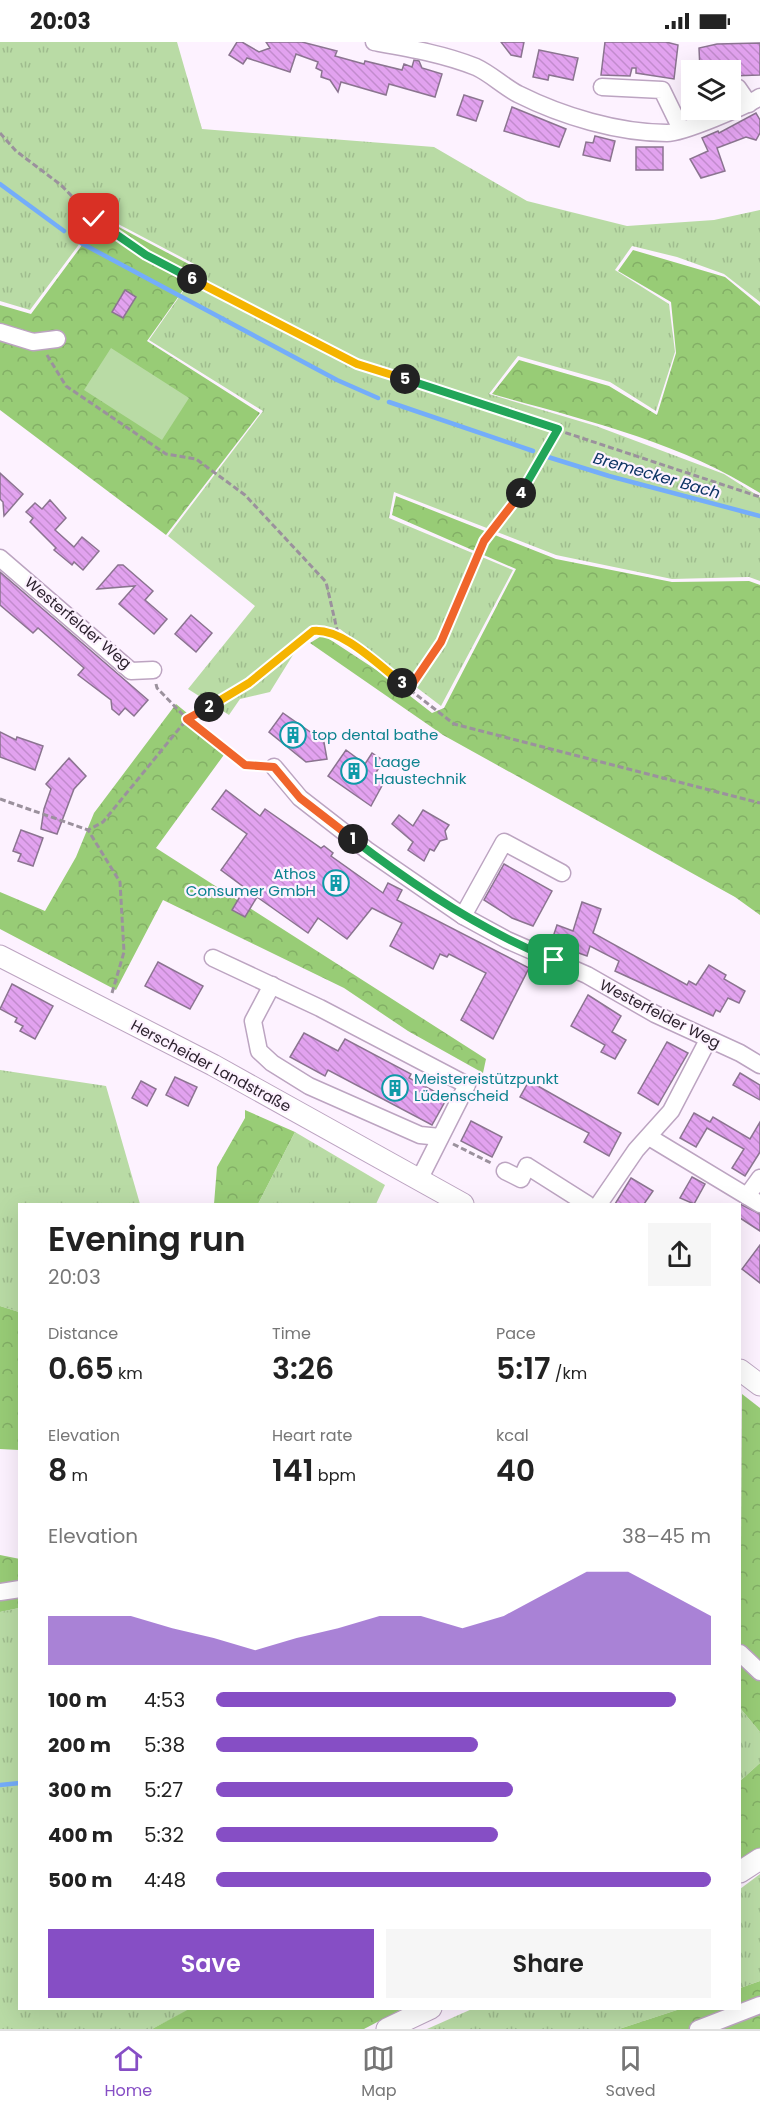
<!DOCTYPE html>
<html lang="en">
<head>
<meta charset="utf-8">
<style>
	body { margin:0; font-family:Poppins,sans-serif; background:#f6f6f6; color:#222; height:100vh; display:flex; flex-direction:column; font-size:22px; white-space:nowrap }
	* { box-sizing:border-box; margin:0 }
	p { font-size:20px; color:#767676 }
	.icon { flex:none; width:33px; height:33px; fill:none; stroke:currentColor; stroke-width:2; stroke-linecap:round; stroke-linejoin:round }
	.map { position:relative; flex:1; overflow:hidden }
	.sheet { position:absolute; left:18px; top:1161px; width:723px; height:807px; display:flex; flex-direction:column; background:#fff; border-radius:0px; box-shadow:0 6px 24px #0002 }
	.sheet>* { flex:none }
	.fabs { position:absolute; left:681px; top:18px; display:grid; gap:12px }
	.fabs a { display:grid; place-items:center; width:60px; height:60px; border-radius:0px; background:#fff; box-shadow:0 6px 24px #0002; font-size:30px }
	.pin { position:absolute; display:grid; place-items:center; width:51px; height:51px; color:#fff; margin:-26px; border-radius:12px; box-shadow:0 3px 9px #0006 }
	.km { position:absolute; width:30px; height:30px; margin:-15px; border-radius:50%; background:#222; color:#fff; font-size:16px; line-height:30px; text-align:center }
	.round { display:grid; place-items:center; flex:none; width:63px; height:63px; border-radius:0px; background:#f6f6f6 }
	.head { display:flex; align-items:center; justify-content:space-between; height:102px; padding:0 30px }
	h1 { font-size:33px; font-weight:600; line-height:45px }
	.stats { display:grid; grid-template-columns:repeat(3,1fr); gap:9px; height:102px; padding:6px 30px }
	.stats div { display:grid; align-content:center }
	.stats b { font-size:30px; font-weight:600 }
	.stats small { font-size:16px; font-weight:400 }
	.stats p { font-size:16px }
	.chart { height:168px; padding:12px 30px }
	.chart p { display:flex; justify-content:space-between }
	.chart svg { width:100%; height:108px; margin-top:6px; fill:#864ec5; opacity:.7 }
	.cta { display:flex; gap:12px; margin-top:auto; padding:12px 30px }
	.cta a { flex:1; height:69px; border-radius:0px; background:#864ec5; color:#fff; font-size:24px; font-weight:600; line-height:69px; text-align:center }
	.cta a+a { background:#f6f6f6; color:#222 }
	ul { padding:0 30px; list-style:none; font-size:20px }
	li { display:grid; grid-template-columns:96px 72px 1fr; align-items:center; height:45px }
	li i { height:15px; border-radius:8px; background:#864ec5 }
	.status { display:flex; justify-content:space-between; align-items:center; height:42px; padding:0 30px; background:#fff; direction:ltr }
	.status svg { height:16px; fill:currentColor }
	.tab-bar { display:flex; justify-content:space-around; align-items:center; height:84px; border-top:2px solid #e0e0e0; background:#fff; font-size:16px; color:#767676 }
	.tab-bar a { display:grid; justify-items:center; gap:3px }
	.tab-bar .current { color:#864ec5 }
	.map>svg:first-child { display:block }
</style>
</head>
<body>
<div class="status"><b>20:03</b><svg viewBox="0 0 49 12"><path d="M0 12V9h3v3zM5 12V6h3v6zM10 12V3h3v9zM15 12V0h3v12zM26 1h20v11H26zM47 4h2v5h-2z"/></svg></div>
<div class="map">
<svg width="760" height="1987" viewBox="0 0 760 1987">
	<defs>
		<pattern id="grass-tufts" width="24" height="20" patternUnits="userSpaceOnUse" patternTransform="scale(1.5)"><rect width="24" height="20" fill="#b9dba5"/><path d="M3 7l-1-3M5 7V3M7 7l1-3M15 17l-1-3M17 17v-4M19 17l1-3" fill="none" stroke="#9fbc8e"/></pattern>
		<pattern id="forest-crowns" width="20" height="18" patternUnits="userSpaceOnUse" patternTransform="scale(1.5)"><rect width="20" height="18" fill="#98cc76"/><path d="M2 6a3 3 0 1 1 6 0M12 15a3 3 0 1 1 6 0" fill="none" stroke="#83af66"/></pattern>
		<pattern id="building-back-hatch" width="6" height="6" patternUnits="userSpaceOnUse" patternTransform="scale(1.5)"><rect width="6" height="6" fill="#e2a2ef"/><path d="M-1 5l2 2M0 0l6 6M5-1l2 2" fill="none" stroke="#c28bcd"/></pattern>
	</defs>
	<rect width="100%" height="100%" fill="#fdf2ff"/>
	<g fill="url(#grass-tufts)">
		<polygon points="0,0 177,0 202,87 434,105 527,159 627,184 714,178 760,168 760,260 724,232 677,215 632,204 615,228 669,262 675,310 656,369 610,340 518,314 489,352 596,384 724,432 760,455 760,539 749,535 672,537 556,513 394,450 389,476 513,528 441,664 340,587 322,584 309,587 270,650 240,657 229,673 188,647 255,564 168,494 263,369 149,298 200,225 101,173 30,268 0,259"/>
		<polygon points="0,1028 106,1044 140,1162 20,1162 19,1270 0,1264"/>
		<polygon points="295,1090 385,1143 376,1162 258,1162"/>
		<polygon points="19,1566 20,1966 191,1967 152,1987 0,1987 0,1570"/>
		<polygon points="740,1666 760,1690 760,1721 740,1739"/>
		<polygon points="760,1832 760,1939 740,1946 740,1847"/>
		<polygon points="472,1967 472,1966 680,1967 619,1987 427,1987"/>
	</g>
	<g fill="url(#forest-crowns)">
		<polygon points="102,176 198,227 147,299 260,371 166,493 0,368 0,263 31,272"/>
		<path d="M 633,208 L 725,235 L 760,264 L 760,451 C 680,400 582,377 492,352 L 519,318 L 609,344 L 657,373 L 676,311 L 671,260 L 618,229 Z"/>
		<polygon points="396,454 556,517 672,540 749,539 760,543 760,873 735,855 443,693 310,601 323,593 378,629 432,671 444,666 516,527 392,473"/>
		<polygon points="176,662 214,693 211,699 226,710 156,806 486,1017 483,1031 408,989 344,946 163,858 116,948 0,887 0,850 45,869 76,815 94,771"/>
		<polygon points="245,1068 295,1090 258,1162 214,1162 217,1125 245,1076"/>
		<polygon points="0,1264 19,1270 19,1408 0,1407"/>
		<polygon points="742,1352 760,1366 760,1690 740,1666"/>
		<polygon points="0,1513 20,1517 19,1566 0,1570"/>
		<polygon points="760,1721 760,1810 740,1822 740,1739"/>
		<polygon points="760,1939 760,1987 619,1987 680,1967 740,1966 740,1946"/>
		<polygon points="191,1966 402,1966 402,1967 364,1987 152,1987"/>
	</g>
	<polygon fill="#b9dba5" points="111,306 189,356 162,398 84,348"/>
	<g fill="none" stroke-linecap="round" stroke-linejoin="round">
		<g stroke="#74adfa" stroke-width="4.5">
			<polyline points="0,142 64,189"/>
			<polyline points="81,201 337,338 378,356"/>
			<polyline points="389,360 533,409"/>
			<polyline points="548,415 609,434 760,474"/>
			<polyline points="0,1743 20,1741"/>
		</g>
	</g>
	<g fill="url(#building-back-hatch)" stroke="#8b7490" stroke-width="1.5">
		<polygon points="237,0 242,0 259,10 270,6 266,0 302,0 337,9 335,14 364,22 365,19 402,28 404,22 412,25 414,18 419,19 422,26 442,32 435,55 389,42 386,53 341,40 338,50 330,38 321,35 322,29 316,26 318,20 296,12 290,30 247,16 243,22 229,13"/>
		<polygon points="501,0 524,0 521,15 511,13"/>
		<polygon points="605,0 666,0 678,3 674,37 636,31 636,26 632,26 630,34 601,33"/>
		<polygon points="760,1 760,33 730,34 730,28 700,28 699,6 717,2"/>
		<polygon points="539,8 578,16 573,38 549,33 548,38 533,35"/>
		<polygon points="464,53 483,59 476,79 457,73"/>
		<polygon points="512,65 566,87 559,105 504,89"/>
		<polygon points="756,71 760,78 760,91 756,98 746,95 717,106 725,129 701,136 690,117 708,109 702,96 718,89 719,91"/>
		<polygon points="595,94 615,99 610,119 583,113 586,100 593,101"/>
		<rect x="636" y="105" width="27" height="23"/>
		<polygon points="125,248 136,255 123,276 112,270"/>
		<polygon points="0,431 23,452 4,474 3,460 0,457"/>
		<polygon points="50,458 66,476 55,488 74,505 82,495 99,509 83,528 74,520 72,523 54,508 56,506 30,480 33,476 26,470 35,461 42,467"/>
		<polygon points="118,523 123,523 153,549 145,558 167,577 154,592 119,562 135,544 97,547"/>
		<polygon points="0,530 148,658 134,674 125,666 119,673 112,667 111,658 78,633 84,626 38,586 33,591 0,563"/>
		<polygon points="191,573 212,591 196,610 175,592"/>
		<polygon points="283,671 319,696 323,695 327,717 306,720 269,690"/>
		<polygon points="0,690 16,698 17,695 43,704 35,728 0,715"/>
		<polygon points="346,708 365,722 372,711 384,719 374,733 384,740 371,764 328,734"/>
		<polygon points="69,716 86,734 74,747 57,792 41,787 44,767 51,747 46,742"/>
		<polygon points="226,748 260,774 265,767 321,806 324,804 333,811 331,814 383,851 388,841 402,848 397,858 529,926 493,997 461,978 486,931 449,912 447,915 440,912 433,927 390,904 402,881 372,866 347,897 318,876 308,891 257,855 245,875 232,868 245,846 221,828 247,792 212,767"/>
		<polygon points="423,768 449,783 445,789 447,797 440,799 434,809 430,807 424,819 408,808 413,800 392,782 399,773 413,784"/>
		<polygon points="21,788 43,796 33,824 18,819 21,812 13,809"/>
		<polygon points="504,822 552,849 533,884 512,876 484,858"/>
		<polygon points="582,860 601,867 593,891 687,943 689,939 696,943 709,923 726,933 724,937 745,949 739,961 728,956 720,970 716,968 713,974 615,929 619,919 590,904 587,914 551,901 557,883 573,889"/>
		<polygon points="158,920 203,944 190,967 145,944"/>
		<polygon points="12,942 53,964 35,997 20,989 23,984 15,980 17,976 0,967"/>
		<polygon points="588,953 621,974 612,990 626,998 615,1017 601,1010 605,1003 571,984"/>
		<polygon points="304,991 338,1009 345,997 411,1032 409,1036 447,1056 432,1083 328,1028 325,1034 290,1015"/>
		<polygon points="667,1000 688,1011 658,1063 638,1051"/>
		<polygon points="740,1031 760,1043 760,1058 733,1043"/>
		<polygon points="175,1035 197,1045 188,1064 166,1053"/>
		<polygon points="141,1039 156,1047 147,1064 132,1056"/>
		<polygon points="529,1039 621,1091 609,1114 584,1100 589,1091 520,1055"/>
		<polygon points="694,1071 710,1080 713,1075 750,1097 760,1080 760,1110 745,1134 732,1126 744,1107 707,1086 696,1105 680,1096"/>
		<polygon points="471,1079 502,1095 492,1115 461,1099"/>
		<polygon points="692,1135 705,1142 694,1162 680,1156"/>
		<polygon points="631,1136 653,1149 644,1162 615,1162"/>
		<polygon points="740,1162 760,1172 760,1189 740,1176"/>
		<polygon points="760,1203 760,1241 742,1227"/>
	</g>
	<g fill="none" stroke-linecap="round" stroke-linejoin="round">
		<g stroke="#bca4c1" stroke-width="19">
			<g id="minor">
				<path d="M 374,0 C 408,6 444,12 476,25 C 491,32 503,44 518,52 C 562,74 618,91 667,91 C 683,91 746,64 760,55"/>
				<polyline points="602,45 662,48 681,87"/>
				<polyline points="730,46 738,46 749,62"/>
				<polyline points="0,290 33,300 57,297"/>
				<polyline points="0,516 131,629 153,628"/>
				<polyline points="274,725 300,756 367,808 463,874 507,898 587,933 655,972 740,1011 760,1023"/>
				<polyline points="463,874 504,800 562,831"/>
				<polyline points="213,916 320,966 467,1043 419,1138"/>
				<polyline points="272,943 253,979 259,1009 272,1021 309,1044 420,1093 440,1095"/>
				<polyline points="649,1095 760,1162"/>
				<polyline points="505,1129 521,1137 527,1124 587,1162"/>
				<polyline points="747,1154 760,1136"/>
				<polyline points="599,1162 636,1108 671,1069 708,998"/>
				<polyline points="0,1550 20,1547"/>
				<polyline points="740,1611 760,1630"/>
				<polyline points="698,1987 760,1963"/>
			</g>
		</g>
		<g stroke="#bca4c1" stroke-width="23">
			<g id="major">
				<polyline points="0,914 213,1023 463,1162"/>
				<polyline points="740,1328 760,1343"/>
				<polyline points="740,1830 760,1817"/>
				<polyline points="387,1987 431,1966"/>
			</g>
		</g>
		<g stroke="#9b919d" stroke-width="3" stroke-dasharray="6 3" stroke-linecap="butt">
			<polyline points="0,91 16,109 61,143 94,177 145,214 358,322 760,455"/>
			<polyline points="47,313 66,344 166,412 196,417 245,453 326,540 338,592"/>
			<polyline points="156,642 157,646 187,677 245,723 260,724"/>
			<polyline points="409,646 441,600 484,499 525,446 558,387"/>
			<polyline points="0,757 88,788"/>
			<polyline points="112,951 124,910 120,840 88,788 103,780 187,677 249,641 313,589 338,592 454,682 760,761"/>
			<polyline points="453,1102 493,1122"/>
		</g>
		<use href="#minor" stroke="#fff" stroke-width="16"/>
		<use href="#major" stroke="#fff" stroke-width="21"/>
	</g>
	<g fill="none" stroke-linecap="round" stroke-linejoin="round">
		<g stroke="#fff" stroke-width="12">
			<path id="split-1" d="M 353,797 C 415,845 481,888 554,918"/>
		</g>
		<g stroke="#fff" stroke-width="12">
			<polyline id="split-2" points="209,665 187,677 245,723 274,725 300,756 353,797"/>
		</g>
		<g stroke="#fff" stroke-width="12">
			<path id="split-3" d="M 209,665 L 249,641 L 313,589 C 343,586 379,624 402,641"/>
		</g>
		<g stroke="#fff" stroke-width="12">
			<polyline id="split-4" points="402,641 409,647 441,600 484,499 521,451"/>
		</g>
		<g stroke="#fff" stroke-width="12">
			<polyline id="split-5" points="405,337 558,387 521,451"/>
		</g>
		<g stroke="#fff" stroke-width="12">
			<polyline id="split-6" points="192,237 357,322 405,337"/>
		</g>
		<g stroke="#fff" stroke-width="12">
			<polyline id="split-7" points="94,177 146,213 192,237"/>
		</g>
		<use href="#split-1" stroke="#22a559" stroke-width="8"/>
		<use href="#split-2" stroke="#f0652b" stroke-width="8"/>
		<use href="#split-3" stroke="#f5b400" stroke-width="8"/>
		<use href="#split-4" stroke="#f0652b" stroke-width="8"/>
		<use href="#split-5" stroke="#22a559" stroke-width="8"/>
		<use href="#split-6" stroke="#f5b400" stroke-width="8"/>
		<use href="#split-7" stroke="#22a559" stroke-width="8"/>
	</g>
	<defs>
		<g id="building-ring" transform="scale(1.35)"><circle r="9.5" fill="#fdf2ff" stroke="#0f9aa8" stroke-width="1.5"/><path d="M-4-6H4V6H1V3H-1V6H-4ZM-2.5-4.3h1.7v1.8h-1.7ZM.8-4.3h1.7v1.8H.8ZM-2.5-1h1.7V.8h-1.7ZM.8-1h1.7V.8H.8Z" fill="#0f9aa8"/></g>
	</defs>
	<g fill-rule="evenodd">
		<use href="#building-ring" x="293" y="693"/>
		<use href="#building-ring" x="354" y="729"/>
		<use href="#building-ring" x="336" y="841"/>
		<use href="#building-ring" x="395" y="1046"/>
	</g>
	<g text-anchor="middle" stroke-width="4.5" stroke-linejoin="round" paint-order="stroke">
		<g font-size="15" fill="#2d232f" stroke="#fdf2ff">
			<text transform="translate(78 581) rotate(40)" y="5">Westerfelder Weg</text>
			<text transform="translate(660 972) rotate(27)" y="5">Westerfelder Weg</text>
			<text transform="translate(211 1024) rotate(28)" y="5">Herscheider Landstraße</text>
		</g>
		<g font-size="15" fill="#0d838f" stroke="#fdf2ff" text-anchor="start">
			<text x="312" y="698">top dental bathe</text>
			<text x="374" y="725">Laage<tspan x="374" dy="17">Haustechnik</tspan></text>
			<text x="316" y="837" text-anchor="end">Athos<tspan x="316" dy="17">Consumer GmbH</tspan></text>
			<text x="414" y="1042">Meistereistützpunkt<tspan x="414" dy="17">Lüdenscheid</tspan></text>
		</g>
		<g font-size="16" font-style="italic" fill="#0c3363" stroke="#fdf2ff">
			<text transform="translate(657 433) rotate(16)" y="6">Bremecker Bach</text>
		</g>
	</g>
</svg>
<div class="fabs">
<a><svg class="icon" aria-label="layers" viewBox="0 0 24 24"><path d="M12 4l9 5-9 5-9-5zM3 14l9 5 9-5"/></svg></a>
</div>
<div class="pin" style="left:554px;top:918px;background:#1e9e55"><svg class="icon" aria-label="arrive" viewBox="0 0 24 24"><path d="M6 21V4h12l-3 4 3 4H6"/></svg></div>
<div class="pin" style="left:94px;top:177px;background:#d93025"><svg class="icon" aria-label="check" viewBox="0 0 24 24"><path d="M5 12l5 5 9-10"/></svg></div>
<b class="km" style="left:353px;top:797px">1</b>
<b class="km" style="left:209px;top:665px">2</b>
<b class="km" style="left:402px;top:641px">3</b>
<b class="km" style="left:521px;top:451px">4</b>
<b class="km" style="left:405px;top:337px">5</b>
<b class="km" style="left:192px;top:237px">6</b>
<section class="sheet">
<div class="head"><div><h1>Evening run</h1><p>20:03</p></div><a class="round"><svg class="icon" aria-label="share" viewBox="0 0 24 24"><path d="M12 15V3M7 8l5-5 5 5M5 13v7h14v-7"/></svg></a></div>
<div class="stats">
<div><p>Distance</p><b>0.65<small> km</small></b></div>
<div><p>Time</p><b>3:26</b></div>
<div><p>Pace</p><b>5:17<small> /km</small></b></div>
</div>
<div class="stats">
<div><p>Elevation</p><b>8<small> m</small></b></div>
<div><p>Heart rate</p><b>141<small> bpm</small></b></div>
<div><p>kcal</p><b>40</b></div>
</div>
<div class="chart"><p><span>Elevation</span>38–45 m</p>
<svg viewBox="0 0 160 44" preserveAspectRatio="none"><path d="M0 44V24L10 24L20 24L30 29L40 33L50 38L60 33L70 29L80 24L90 24L100 29L110 24L120 15L130 6L140 6L150 15L160 24V44z"/></svg>
</div>
<ul>
<li><b>100 m</b>4:53<i style="width:93%"></i></li>
<li><b>200 m</b>5:38<i style="width:53%"></i></li>
<li><b>300 m</b>5:27<i style="width:60%"></i></li>
<li><b>400 m</b>5:32<i style="width:57%"></i></li>
<li><b>500 m</b>4:48<i style="width:100%"></i></li>
</ul>
<div class="cta"><a>Save</a><a>Share</a></div>
</section>
</div>
<nav class="tab-bar">
<a class="current"><svg class="icon" aria-label="home" viewBox="0 0 24 24"><path d="M3 11l9-7 9 7M6 9v11h12V9"/></svg>Home</a>
<a><svg class="icon" aria-label="map" viewBox="0 0 24 24"><path d="M3 6l6-2 6 2 6-2v14l-6 2-6-2-6 2zM9 4v14M15 6v14"/></svg>Map</a>
<a><svg class="icon" aria-label="saved" viewBox="0 0 24 24"><path d="M7 4h10v16l-5-4-5 4z"/></svg>Saved</a>
</nav>
</body>
</html>
